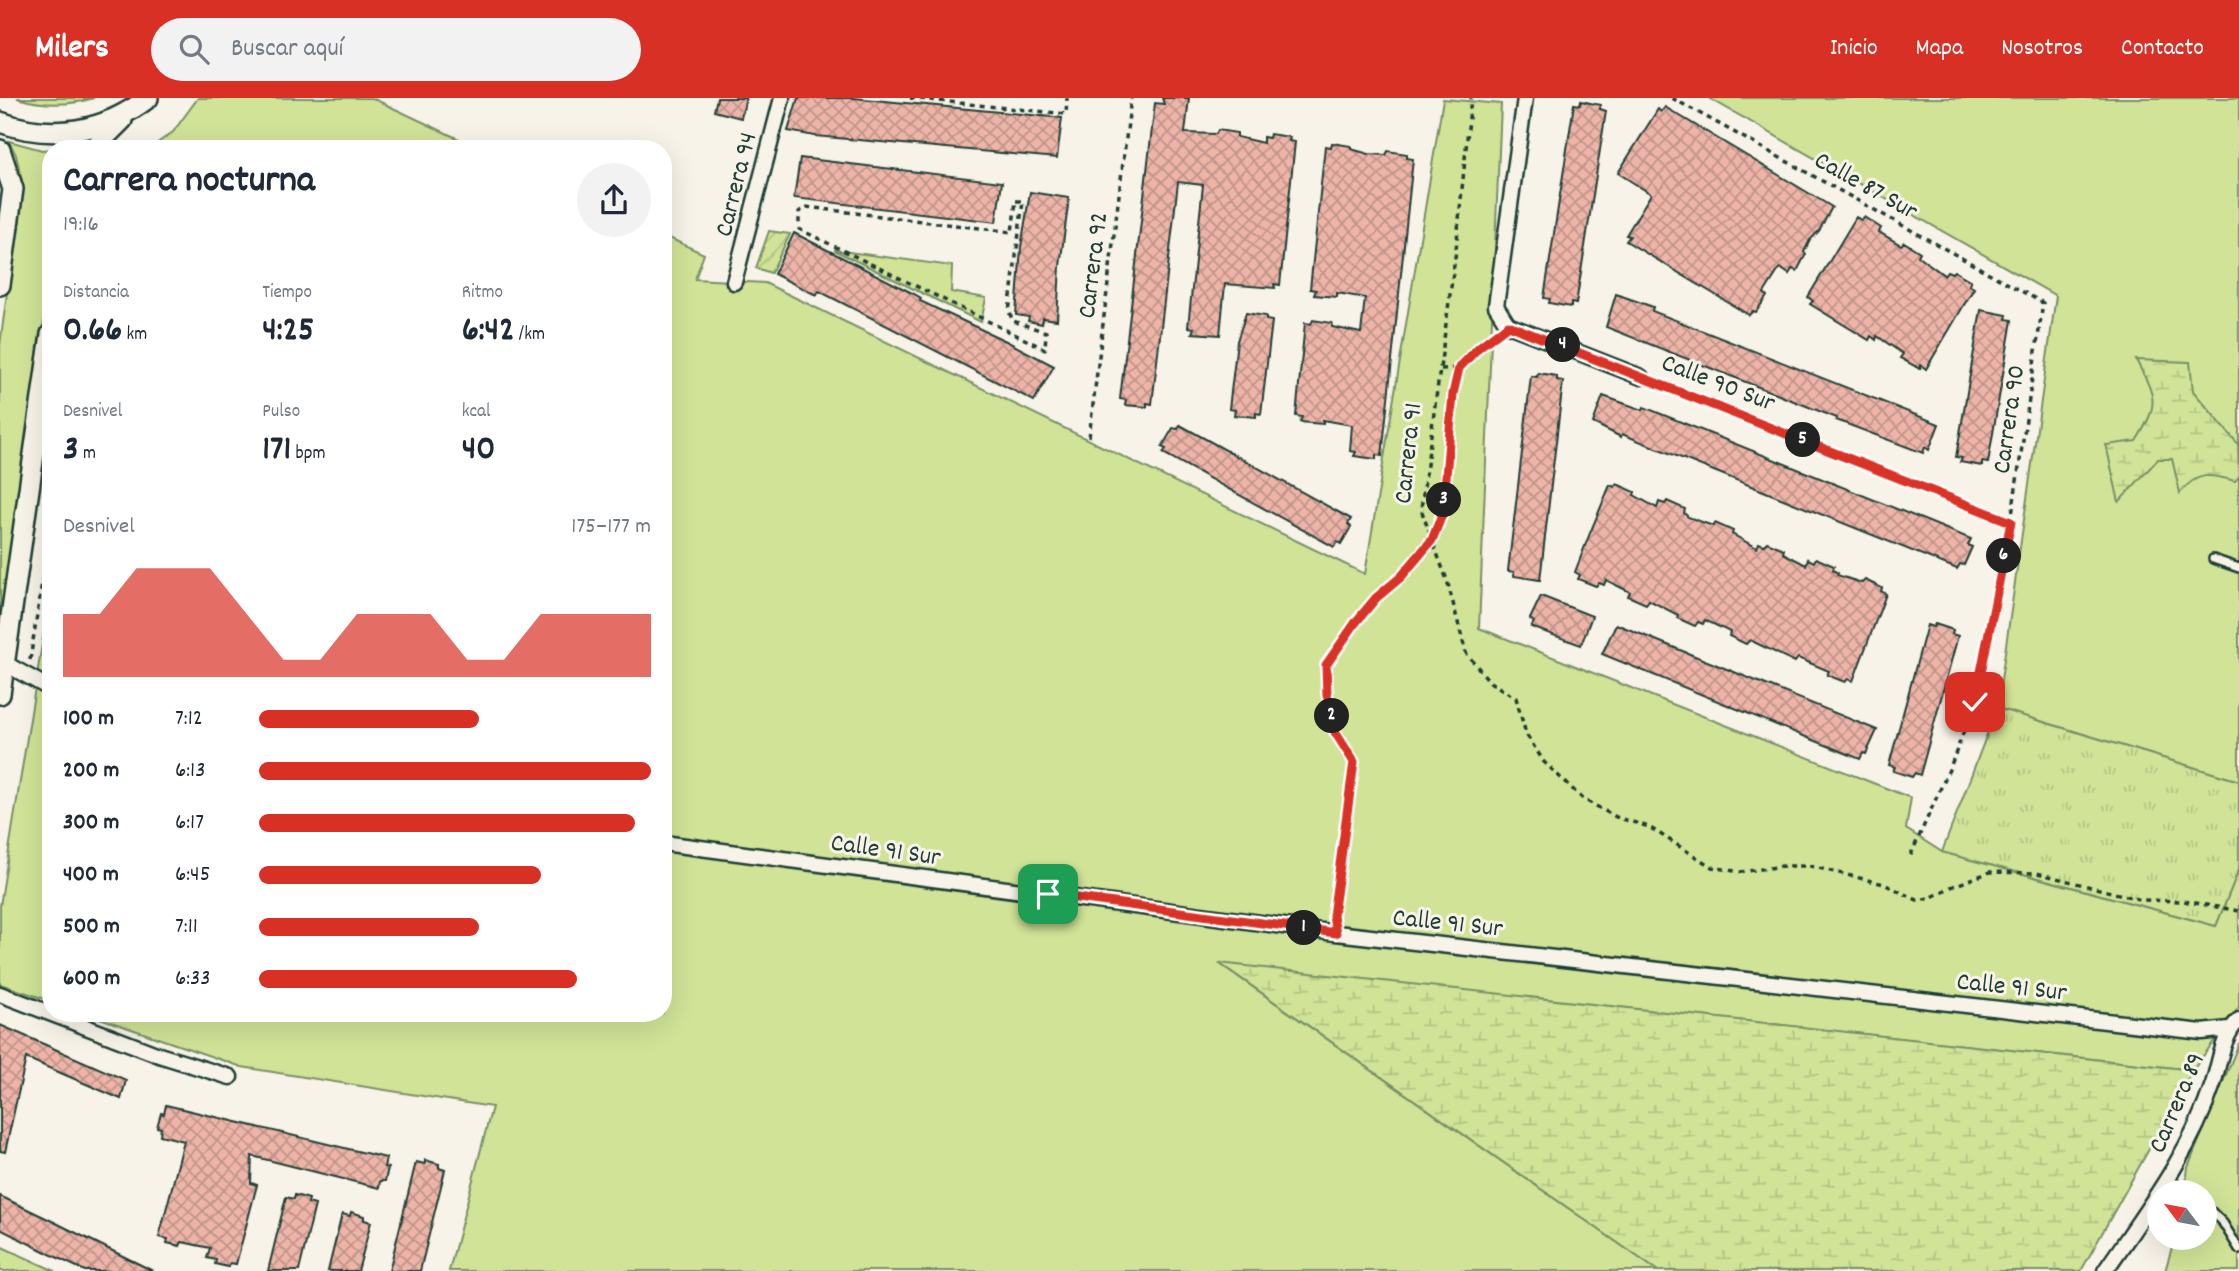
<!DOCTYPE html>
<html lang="es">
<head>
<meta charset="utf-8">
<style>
	body { margin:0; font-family:Dekko,sans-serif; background:#f2f2f3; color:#1f2937; height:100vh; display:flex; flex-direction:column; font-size:26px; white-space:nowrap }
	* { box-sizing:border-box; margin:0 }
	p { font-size:23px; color:#747a83 }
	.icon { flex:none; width:38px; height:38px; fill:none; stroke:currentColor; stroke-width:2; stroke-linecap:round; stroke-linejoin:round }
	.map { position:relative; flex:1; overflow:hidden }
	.panel { position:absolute; left:42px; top:42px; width:630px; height:882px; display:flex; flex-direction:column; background:#fff; border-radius:28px; box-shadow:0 7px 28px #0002 }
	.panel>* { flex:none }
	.needle { width:46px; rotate:302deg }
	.tools { position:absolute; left:2147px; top:1082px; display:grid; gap:14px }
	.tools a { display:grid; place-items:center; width:70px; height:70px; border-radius:50%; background:#fff; box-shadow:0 7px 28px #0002; font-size:35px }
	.pin { position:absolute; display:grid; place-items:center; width:60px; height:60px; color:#fff; margin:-30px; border-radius:14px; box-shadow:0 4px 10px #0006 }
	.km { position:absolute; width:35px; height:35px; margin:-18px; border-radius:50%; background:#222; color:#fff; font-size:19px; line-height:35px; text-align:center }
	.round { display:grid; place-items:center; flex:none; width:74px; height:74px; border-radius:37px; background:#f2f2f3 }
	.head { display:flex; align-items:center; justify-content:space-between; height:119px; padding:0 21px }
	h1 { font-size:38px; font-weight:800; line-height:52px }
	.metrics { display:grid; grid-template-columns:repeat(3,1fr); gap:10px; height:119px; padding:7px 21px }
	.metrics div { display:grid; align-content:center }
	.metrics b { font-size:35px; font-weight:800 }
	.metrics small { font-size:19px; font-weight:400 }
	.metrics p { font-size:19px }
	.chart { height:196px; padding:14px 21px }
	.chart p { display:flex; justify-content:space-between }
	.chart svg { width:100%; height:126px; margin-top:7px; fill:#d93025; opacity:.7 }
	ul { padding:0 21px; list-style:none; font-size:23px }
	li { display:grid; grid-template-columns:112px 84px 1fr; align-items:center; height:52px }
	li i { height:18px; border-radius:9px; background:#d93025 }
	header { display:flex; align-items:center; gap:42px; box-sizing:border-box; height:98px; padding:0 35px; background:#d93025; color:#fff }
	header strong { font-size:33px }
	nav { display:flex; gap:38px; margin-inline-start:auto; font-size:24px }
	.search { width:490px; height:63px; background:#f2f2f3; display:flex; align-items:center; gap:18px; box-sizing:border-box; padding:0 24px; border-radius:38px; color:#747a83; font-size:26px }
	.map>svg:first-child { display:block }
</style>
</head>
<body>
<header>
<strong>Milers</strong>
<div class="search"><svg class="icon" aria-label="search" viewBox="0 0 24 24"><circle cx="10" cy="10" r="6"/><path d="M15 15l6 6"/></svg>Buscar aquí</div>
<nav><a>Inicio</a><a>Mapa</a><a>Nosotros</a><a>Contacto</a></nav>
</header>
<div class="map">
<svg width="2239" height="1173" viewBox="0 0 2239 1173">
	<defs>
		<pattern id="wetland-marsh" width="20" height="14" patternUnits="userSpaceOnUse" patternTransform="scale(1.75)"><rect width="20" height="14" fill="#d0e397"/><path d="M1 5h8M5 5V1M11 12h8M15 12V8" fill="none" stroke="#b2c483"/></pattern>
		<pattern id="park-tufts" width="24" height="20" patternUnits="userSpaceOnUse" patternTransform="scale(1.75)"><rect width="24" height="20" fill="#d0e397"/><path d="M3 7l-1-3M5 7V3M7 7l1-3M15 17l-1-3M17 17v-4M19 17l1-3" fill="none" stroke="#b2c483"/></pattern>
		<pattern id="garden-furrows" width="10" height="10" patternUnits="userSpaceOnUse" patternTransform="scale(1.75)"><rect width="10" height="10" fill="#d0e397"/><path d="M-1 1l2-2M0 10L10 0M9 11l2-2" fill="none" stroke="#b2c483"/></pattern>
		<pattern id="building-cross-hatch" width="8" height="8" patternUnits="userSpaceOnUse" patternTransform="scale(1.75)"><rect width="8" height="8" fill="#eeb4a8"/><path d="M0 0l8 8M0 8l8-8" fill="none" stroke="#c0948a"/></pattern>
	</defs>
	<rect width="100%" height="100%" fill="#f7f3e8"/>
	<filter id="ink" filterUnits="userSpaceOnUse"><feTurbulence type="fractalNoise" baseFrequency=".0143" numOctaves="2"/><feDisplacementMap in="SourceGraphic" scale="14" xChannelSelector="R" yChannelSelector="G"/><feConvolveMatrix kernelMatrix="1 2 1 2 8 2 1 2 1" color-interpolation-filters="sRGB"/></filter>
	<g filter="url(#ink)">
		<g fill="#d0e397" stroke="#789066" stroke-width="2">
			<path d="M 17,0 L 94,0 C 68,8 44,8 17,0 Z"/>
			<polygon points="198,0 372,0 480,51 149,51 173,34"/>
			<polygon points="1709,0 2239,0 2239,683 1997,610 2056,198"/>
			<polygon points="1443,1 1501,6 1479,530 1911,700 1906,731 1942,754 2216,828 2239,771 2239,909 2193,972 1220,866 1658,1173 449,1173 492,1009 242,969 85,915 663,915 663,137 704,156 695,181 765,185 1365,476"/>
			<polygon points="9,43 42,52 51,51 51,175 0,530 0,247 22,83 16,57"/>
			<polygon points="834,152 952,168 951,194 986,200 981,224"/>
			<polygon points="51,490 51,903 0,886 0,808"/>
			<polygon points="2239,945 2239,1173 2165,1173 2175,1139 2205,1139 2205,1094 2185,1094 2188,1069"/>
			<polygon points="0,1148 55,1173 0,1173"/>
		</g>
		<g fill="url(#wetland-marsh)" stroke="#789066" stroke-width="2">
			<path d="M 2136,262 L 2190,264 L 2193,293 L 2238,346 L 2239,379 L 2235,383 C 2210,376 2197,373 2180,395 L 2172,361 L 2158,361 L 2119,404 L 2106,347 L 2136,343 C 2160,305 2156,300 2136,262 Z"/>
			<polygon points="1219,865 2193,972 2081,1173 1658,1173"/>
		</g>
		<polygon fill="url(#park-tufts)" stroke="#789066" stroke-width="2" points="1997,610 2239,683 2239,771 2216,828 1942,754"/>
		<polygon fill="url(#garden-furrows)" stroke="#789066" stroke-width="2" points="769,133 790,136 771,175 756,170"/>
		<g fill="url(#building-cross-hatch)" stroke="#1f3d34" stroke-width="2">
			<polygon points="717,0 746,0 741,20 714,13"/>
			<polygon points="798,0 853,0 1062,20 1057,60 815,38 788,33"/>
			<polygon points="1162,0 1189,0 1185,35 1216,36 1218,32 1237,35 1237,39 1263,45 1263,39 1269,40 1270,36 1290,39 1289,43 1295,44 1280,187 1274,186 1275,190 1225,186 1220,237 1192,235 1194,230 1188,229 1203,87 1178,84 1152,306 1147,305 1147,309 1125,307 1126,302 1120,301 1155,5 1164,6"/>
			<polygon points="1581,3 1600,7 1600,11 1606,13 1576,206 1571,205 1571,209 1549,205 1550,201 1544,200 1574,6 1580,7"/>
			<polygon points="1665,9 1832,109 1819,133 1810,142 1804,154 1806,156 1797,173 1792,171 1789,176 1780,170 1764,195 1767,198 1756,214 1753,213 1749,217 1626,143 1630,138 1626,137 1651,96 1618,75 1658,11 1661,14"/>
			<polygon points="1332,45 1351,48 1351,51 1369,56 1386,57 1388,53 1407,56 1407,60 1413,61 1382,358 1376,357 1376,361 1354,358 1356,354 1350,353 1352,327 1323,322 1323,326 1300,324 1302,319 1296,318 1305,225 1311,226 1313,222 1332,225 1332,229 1361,235 1365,200 1337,195 1337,199 1314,197 1316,192 1310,191 1325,48 1331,49"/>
			<polygon points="800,60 1002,84 996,124 794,100"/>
			<polygon points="1030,94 1069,100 1060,168 1057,222 1043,220 1042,226 1028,223 1029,219 1016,217 1021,149"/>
			<polygon points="1856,119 1861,122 1864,119 1881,130 1879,134 1901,147 1904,144 1920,154 1918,158 1944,177 1947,173 1952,175 1954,173 1971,183 1969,187 1974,190 1926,271 1921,267 1920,271 1900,260 1903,256 1877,238 1876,242 1871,238 1869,242 1810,206 1813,203 1808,199"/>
			<polygon points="794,135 914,196 921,200 920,203 1006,243 1054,268 1034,303 819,193 816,197 774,176"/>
			<polygon points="1616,196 1653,209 1652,213 1939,326 1929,352 1925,349 1923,355 1836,322 1837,320 1606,229"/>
			<polygon points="1981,212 2007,217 2006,221 2012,222 1988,365 1982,364 1982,368 1960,364 1962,360 1956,359"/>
			<polygon points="1246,215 1266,218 1266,222 1272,223 1261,316 1256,315 1256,319 1234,317 1235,312 1229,311 1237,243"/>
			<polygon points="1538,275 1557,278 1557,282 1563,283 1540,482 1514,478 1514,474 1508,473 1531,278 1537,279"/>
			<polygon points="1603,298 1643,312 1644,309 1971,441 1968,447 1972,449 1964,467 1960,466 1957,471 1622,336 1621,339 1593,325"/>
			<polygon points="1180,327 1351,421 1348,426 1351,429 1341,446 1337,444 1334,449 1163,355 1166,351 1162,349 1173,330 1178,331"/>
			<polygon points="1617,386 1635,394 1634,397 1657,410 1659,404 1665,406 1667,403 1685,411 1684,415 1688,419 1713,428 1715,425 1733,433 1732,436 1757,450 1759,445 1764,447 1767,444 1784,451 1783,455 1806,467 1808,461 1814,464 1816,460 1834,468 1833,472 1838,475 1837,477 1862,485 1865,482 1882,490 1881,493 1886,496 1853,583 1848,581 1845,584 1827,577 1829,573 1798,560 1795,564 1750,542 1746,546 1729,538 1730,534 1705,522 1703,526 1698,524 1695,528 1677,520 1678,517 1649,502 1646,506 1628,498 1630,494 1606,482 1604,487 1599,485 1596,488 1578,481 1580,477 1575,474 1590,435 1610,387 1615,389"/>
			<polygon points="1541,498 1592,518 1581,547 1531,529 1534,524 1530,521"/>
			<polygon points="1616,526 1877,632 1866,656 1863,655 1860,661 1602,556"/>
			<polygon points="1935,526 1953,532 1952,536 1958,538 1920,677 1915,675 1912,679 1893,673 1895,669 1889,667 1927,527 1933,529"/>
			<polygon points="0,927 126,982 121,1001 26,960 5,1054 0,1053"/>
			<polygon points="166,1007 386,1060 384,1069 388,1070 385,1083 380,1083 379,1090 252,1058 251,1085 257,1087 236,1166 230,1165 228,1169 215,1166 216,1162 207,1160 210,1150 182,1144 180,1148 167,1145 168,1141 159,1139 184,1043 160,1037 161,1030 157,1029 161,1015 164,1016"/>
			<polygon points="425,1062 439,1066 439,1070 445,1072 420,1173 389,1173 416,1064 425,1066"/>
			<polygon points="295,1097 309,1101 308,1105 315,1107 299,1173 268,1173 286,1099 294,1101"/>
			<polygon points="0,1098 48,1121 153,1173 85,1173 46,1154 0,1131"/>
			<polygon points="351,1114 364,1118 364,1122 371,1124 358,1173 328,1173 342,1116 350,1118"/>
		</g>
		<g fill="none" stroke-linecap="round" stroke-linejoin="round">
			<g stroke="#1f3d34" stroke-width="12">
				<g id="service">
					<polyline points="2213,461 2239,470"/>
					<polyline points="2168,1081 2189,1094"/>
					<polyline points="2205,1107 2223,1125 2239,1151"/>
				</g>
			</g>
			<g stroke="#1f3d34" stroke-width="19">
				<g id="minor">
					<polyline points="1525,0 1496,208 1508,227 1641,279"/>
					<polyline points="734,184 782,0"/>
					<polyline points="4,565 51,591"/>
					<polyline points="663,745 1336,835 2202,934 2229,931"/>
					<polyline points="0,896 159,957 230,979"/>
					<path d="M 2105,1173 C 2146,1113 2190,1056 2213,986 C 2220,964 2222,938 2239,922"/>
				</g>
			</g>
			<g stroke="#1f3d34" stroke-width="24">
				<g id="secondary">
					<path d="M 0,24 C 53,43 104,34 148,0"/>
					<polyline points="93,51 122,22"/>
					<polyline points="0,52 13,91 0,187"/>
					<polyline points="0,596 51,236"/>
				</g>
			</g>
			<g stroke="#1f3d34" stroke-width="3.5" stroke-dasharray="5 5" stroke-linecap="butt">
				<polyline points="910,0 1066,16 1067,0"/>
				<polyline points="1672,0 2043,205 2011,424 1975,604 1951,667 1909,761"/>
				<polygon points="1016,103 1023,103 1009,214 1013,223 1046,234 1045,251 799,131 799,114 806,109 1012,134"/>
				<polyline points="1495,236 1465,262 1456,280 1443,414 1432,442 1447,482 1466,555 1490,584 1516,600 1526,636 1544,664 1583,701 1616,719 1649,729 1712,769 1740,774 1783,768 1810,768 1884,786 1917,802 1930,800 1951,789 1990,774 2037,775 2142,802 2184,803 2239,813"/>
				<polyline points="1441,271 1459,270"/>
				<polyline points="1654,285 2011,424"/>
				<polyline points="1089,339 1131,0"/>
				<polyline points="30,562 51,426"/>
				<polyline points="1333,819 1354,664 1335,634 1327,596 1326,567 1356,524 1376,500 1401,479 1432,442 1421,411 1456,152 1471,0"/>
			</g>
			<use href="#service" stroke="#f7f3e8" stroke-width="7"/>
			<use href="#minor" stroke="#f7f3e8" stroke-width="14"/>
			<use href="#secondary" stroke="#f7f3e8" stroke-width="19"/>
		</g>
	</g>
	<g fill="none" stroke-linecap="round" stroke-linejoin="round" filter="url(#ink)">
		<g stroke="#fff" stroke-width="14">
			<polyline id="route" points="1048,796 1336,835 1333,818 1354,664 1335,634 1327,596 1326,567 1356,524 1376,500 1401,479 1432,442 1443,414 1453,296 1459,270 1479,249 1508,227 2011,424 1975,604"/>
		</g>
		<use href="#route" stroke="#d93025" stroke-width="9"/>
	</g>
	<g text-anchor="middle" stroke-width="6" stroke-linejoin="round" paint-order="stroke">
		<g font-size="26" fill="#1f3d34" stroke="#f7f3e8">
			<text transform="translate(734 86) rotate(-76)" y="9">Carrera 94</text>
			<text transform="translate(1867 86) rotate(29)" y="9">Calle 87 Sur</text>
			<text transform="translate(1091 167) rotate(-83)" y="9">Carrera 92</text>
			<text transform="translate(1719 283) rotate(21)" y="9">Calle 90 Sur</text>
			<text transform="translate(2007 321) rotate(-82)" y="9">Carrera 90</text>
			<text transform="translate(1406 355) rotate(-84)" y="9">Carrera 91</text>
			<text transform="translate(886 750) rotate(8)" y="9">Calle 91 Sur</text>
			<text transform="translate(1448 823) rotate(6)" y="9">Calle 91 Sur</text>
			<text transform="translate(2012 887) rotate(6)" y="9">Calle 91 Sur</text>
			<text transform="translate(2175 1004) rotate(-67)" y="9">Carrera 89</text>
		</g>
	</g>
</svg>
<div class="tools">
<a><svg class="needle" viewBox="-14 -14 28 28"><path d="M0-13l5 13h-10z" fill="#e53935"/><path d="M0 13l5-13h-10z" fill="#747a83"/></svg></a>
</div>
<div class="pin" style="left:1048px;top:796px;background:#1e9e55"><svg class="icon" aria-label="arrive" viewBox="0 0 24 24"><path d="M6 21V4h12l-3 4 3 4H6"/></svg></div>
<div class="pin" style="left:1975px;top:604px;background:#d93025"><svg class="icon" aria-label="check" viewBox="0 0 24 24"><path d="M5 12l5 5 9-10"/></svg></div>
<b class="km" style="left:1304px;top:830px">1</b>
<b class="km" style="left:1332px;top:618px">2</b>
<b class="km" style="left:1444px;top:402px">3</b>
<b class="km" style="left:1563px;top:247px">4</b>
<b class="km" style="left:1803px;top:342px">5</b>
<b class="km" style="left:2004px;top:458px">6</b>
<section class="panel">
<div class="head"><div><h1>Carrera nocturna</h1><p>19:16</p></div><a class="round"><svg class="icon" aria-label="share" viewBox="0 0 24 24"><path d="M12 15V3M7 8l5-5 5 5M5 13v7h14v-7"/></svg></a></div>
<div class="metrics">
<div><p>Distancia</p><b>0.66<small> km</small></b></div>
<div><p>Tiempo</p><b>4:25</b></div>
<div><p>Ritmo</p><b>6:42<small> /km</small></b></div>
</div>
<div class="metrics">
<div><p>Desnivel</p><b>3<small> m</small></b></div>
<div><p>Pulso</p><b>171<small> bpm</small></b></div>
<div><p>kcal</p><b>40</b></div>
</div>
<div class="chart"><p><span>Desnivel</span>175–177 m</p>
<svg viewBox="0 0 160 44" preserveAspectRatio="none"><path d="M0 44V22L10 22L20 6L30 6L40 6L50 22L60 38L70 38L80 22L90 22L100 22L110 38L120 38L130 22L140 22L150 22L160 22V44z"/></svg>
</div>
<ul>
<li><b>100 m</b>7:12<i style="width:56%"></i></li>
<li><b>200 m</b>6:13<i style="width:100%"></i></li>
<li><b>300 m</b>6:17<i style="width:96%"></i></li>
<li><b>400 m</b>6:45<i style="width:72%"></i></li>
<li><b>500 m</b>7:11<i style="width:56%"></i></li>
<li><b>600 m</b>6:33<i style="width:81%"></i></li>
</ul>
</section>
</div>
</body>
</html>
